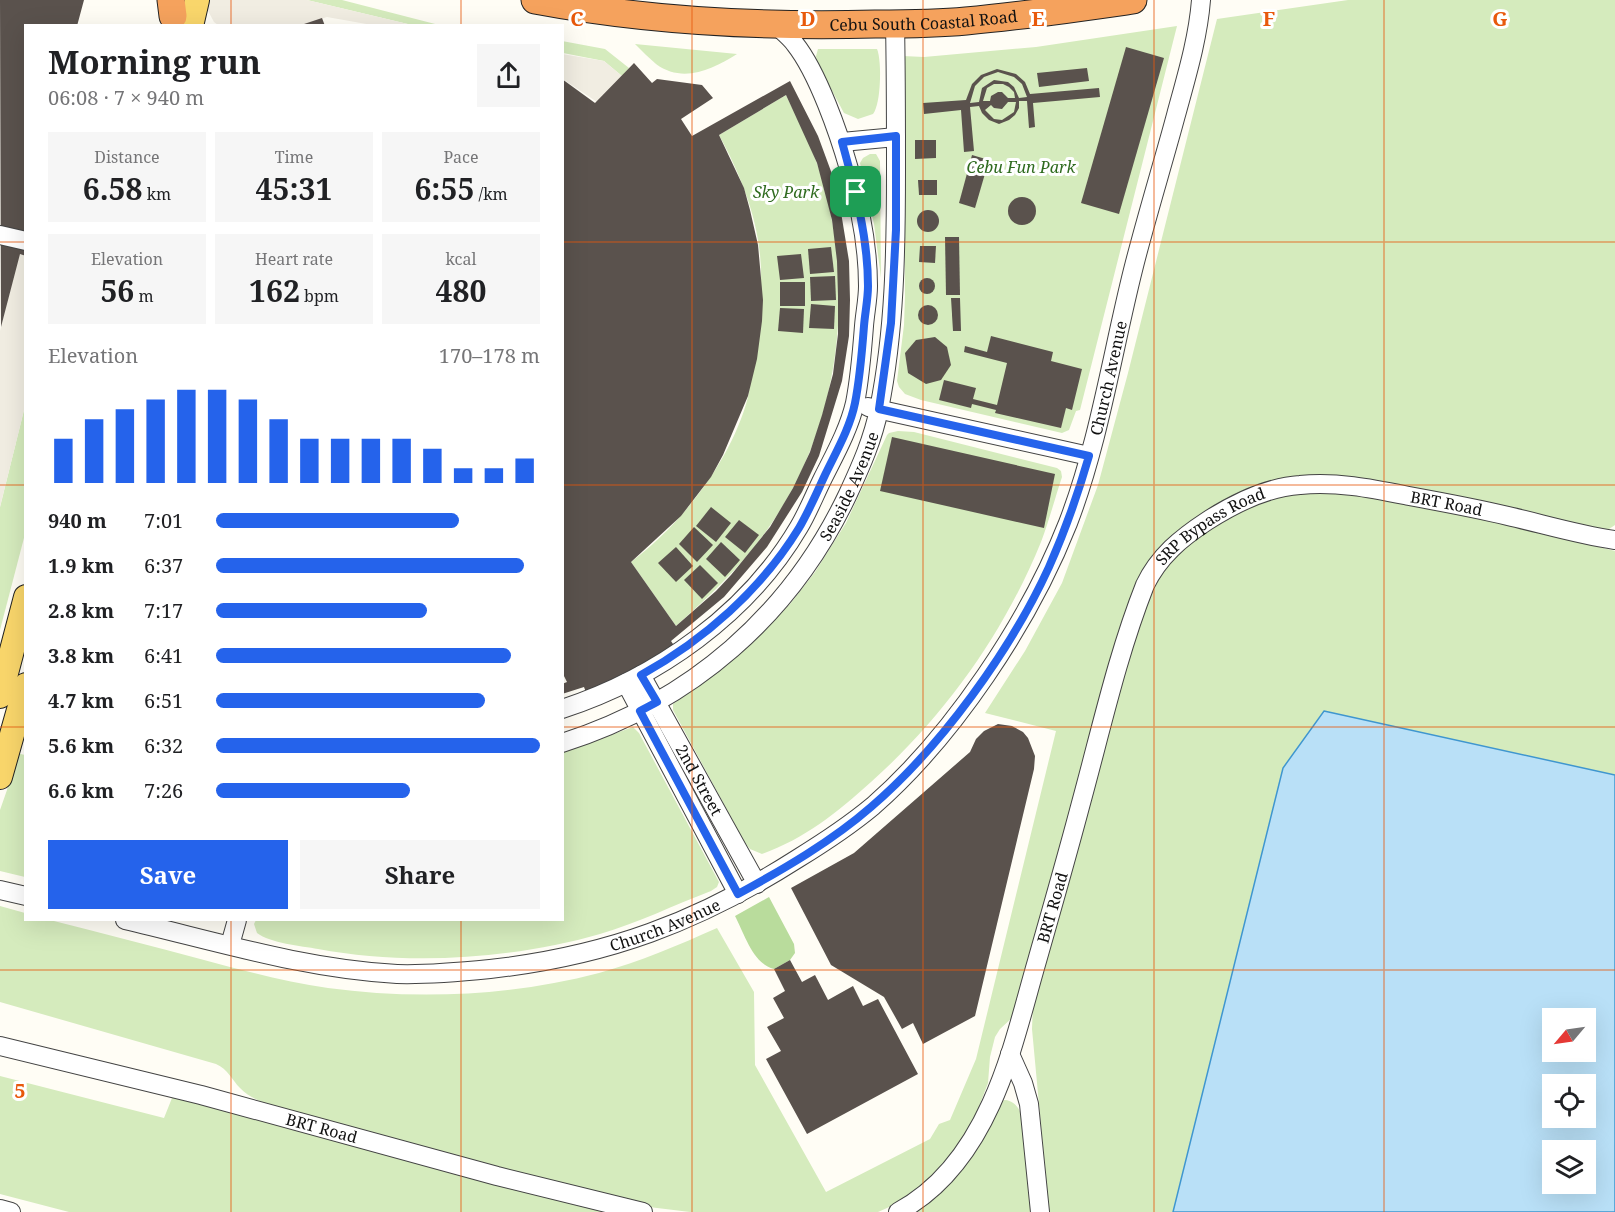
<!DOCTYPE html>
<html lang="en">
<head>
<meta charset="utf-8">
<style>
	body { margin:0; font-family:"Noto Serif",serif; background:#f6f6f6; color:#202124; height:100vh; display:flex; flex-direction:column; font-size:22px; white-space:nowrap }
	* { box-sizing:border-box; margin:0 }
	p { font-size:20px; color:#757577 }
	.icon { flex:none; width:33px; height:33px; fill:none; stroke:currentColor; stroke-width:2; stroke-linecap:round; stroke-linejoin:round }
	.map { position:relative; flex:1; overflow:hidden }
	.sheet { position:absolute; left:24px; top:24px; width:540px; height:897px; display:flex; flex-direction:column; background:#fff; border-radius:0px; box-shadow:0 6px 24px #0002 }
	.sheet>* { flex:none }
	.needle { width:39px; rotate:241deg }
	.fabs { position:absolute; left:1542px; top:1008px; display:grid; gap:12px }
	.fabs a { display:grid; place-items:center; width:54px; height:54px; border-radius:0px; background:#fff; box-shadow:0 6px 24px #0002; font-size:30px }
	.pin { position:absolute; display:grid; place-items:center; width:51px; height:51px; color:#fff; margin:-26px; border-radius:12px; box-shadow:0 3px 9px #0006 }
	.round { display:grid; place-items:center; flex:none; width:63px; height:63px; border-radius:0px; background:#f6f6f6 }
	.summary { display:flex; align-items:center; justify-content:space-between; height:102px; padding:0 24px }
	h1 { font-size:33px; font-weight:700; line-height:45px }
	.figures { display:grid; grid-template-columns:repeat(3,1fr); gap:9px; height:102px; padding:6px 24px }
	.figures div { display:grid; align-content:center; border-radius:0px; background:#f6f6f6; text-align:center }
	.figures b { font-size:30px; font-weight:700 }
	.figures small { font-size:16px; font-weight:400 }
	.figures p { font-size:16px }
	.chart { height:168px; padding:12px 24px }
	.chart p { display:flex; justify-content:space-between }
	.chart svg { width:100%; height:108px; margin-top:6px; stroke:#2563eb; stroke-width:6 }
	.action { display:flex; gap:12px; margin-top:auto; padding:12px 24px }
	.action a { flex:1; height:69px; border-radius:0px; background:#2563eb; color:#fff; font-size:24px; font-weight:700; line-height:69px; text-align:center }
	.action a+a { background:#f6f6f6; color:#202124 }
	ul { padding:0 24px; list-style:none; font-size:20px }
	li { display:grid; grid-template-columns:96px 72px 1fr; align-items:center; height:45px }
	li i { height:15px; border-radius:8px; background:#2563eb }
	.map>svg:first-child { display:block }
</style>
</head>
<body>
<div class="map">
<svg width="1615" height="1212" viewBox="0 0 1615 1212">
	<rect width="100%" height="100%" fill="#fffdf5"/>
	<g fill="#d5ebbd">
		<polygon points="307,0 342,0 439,25 412,25"/>
		<path d="M 1348,0 L 1615,0 L 1615,525 L 1606,531 L 1310,478 L 1172,537 L 1154,554 L 1144,571 L 1014,1016 L 1000,1029 L 995,1037 L 990,1057 L 988,1083 L 975,1117 L 955,1152 L 914,1196 L 878,1212 L 690,1212 L 649,1207 L 275,1107 C 263,1103 250,1098 240,1088 C 232,1080 228,1069 216,1064 L 0,1002 L 0,906 L 25,913 L 26,920 L 50,920 C 101,933 153,946 204,960 C 245,971 286,982 328,988 C 416,1000 512,996 599,973 C 639,962 679,945 717,928 L 754,992 L 755,1065 L 826,1192 L 930,1139 L 939,1124 L 950,1120 L 976,1059 L 1056,731 L 985,713 L 1025,651 L 1062,583 L 1098,485 L 1128,373 L 1217,19 Z"/>
		<polygon points="1177,26 1080,410 1076,411 1069,430 1062,433 921,400 905,394 899,387 897,381 904,325 905,296 903,56 924,57 1036,47"/>
		<polygon points="562,41 605,49 629,68 622,76 604,61 563,53"/>
		<path d="M 635,44 L 737,54 C 713,69 683,84 656,64 C 649,58 642,51 635,44 Z"/>
		<path d="M 818,49 L 877,49 C 882,61 881,104 873,114 L 858,119 L 844,113 L 817,63 L 816,56 Z"/>
		<path d="M 786,95 C 799,123 814,150 822,179 C 856,293 839,429 769,527 C 743,565 710,596 676,626 L 631,562 C 682,524 732,459 748,397 C 752,378 752,357 754,338 C 756,318 760,298 761,279 C 762,228 743,179 719,135 Z"/>
		<polygon points="870,154 876,154 880,161 881,278 874,224 860,163 863,158"/>
		<polygon points="25,406 25,534 0,630 0,507"/>
		<path d="M 898,431 L 914,432 L 1057,468 L 1061,471 L 1062,477 C 1055,498 1049,521 1041,542 C 1004,633 945,716 871,782 C 838,812 804,839 762,854 L 750,849 L 745,843 L 673,710 L 673,704 L 723,668 L 761,634 L 790,604 L 815,572 L 846,523 L 887,435 L 889,433 Z"/>
		<path d="M 1303,492 C 1408,496 1513,525 1615,551 L 1615,782 L 1325,711 L 1283,768 L 1173,1212 L 1049,1212 L 1032,1029 L 1033,1004 L 1114,702 L 1140,617 L 1164,565 L 1208,528 L 1261,501 Z"/>
		<path d="M 633,727 L 639,733 L 719,882 L 717,887 L 711,891 C 674,905 638,923 600,934 C 513,959 408,966 318,949 C 301,946 270,943 257,933 L 254,924 L 256,920 L 562,920 L 563,752 Z"/>
		<polygon points="16,753 25,755 25,877 0,871 0,810 7,790"/>
		<polygon points="0,1076 164,1118 174,1093 607,1212 69,1212 0,1194"/>
		<path d="M 1005,1100 C 1016,1101 1019,1110 1024,1118 L 1032,1212 L 912,1212 C 947,1194 975,1158 992,1123 C 995,1116 998,1108 1001,1101 Z"/>
	</g>
	<path fill="#b9dc9c" d="M 769,897 L 794,944 L 795,953 L 790,960 L 774,969 C 753,964 744,933 735,916 Z"/>
	<g fill="#f1ede2">
		<polygon points="209,0 307,0 412,25 372,25 327,17 301,25 218,25 214,22 207,9"/>
		<polygon points="562,54 604,61 622,76 597,102 563,79"/>
		<polygon points="23,240 26,241 25,406 0,507 0,331"/>
	</g>
	<path fill="#b9e0f7" stroke="#3f96cf" stroke-width="1.5" fill-rule="evenodd" d="M 1324,711 L 1615,775 L 1615,1212 L 1173,1212 L 1283,768 ZM 1552,1018 L 1586,1018 L 1586,1052 L 1552,1052 ZM 1552,1084 L 1586,1084 L 1586,1118 L 1552,1118 ZM 1552,1150 L 1586,1150 L 1586,1184 L 1552,1184 Z"/>
	<g fill="#5a524d" fill-rule="evenodd">
		<polygon points="0,0 84,0 77,26 26,26 26,256 20,254 1,327"/>
		<polygon points="322,18 325,26 301,26 301,25"/>
		<polygon points="1126,47 1164,58 1119,214 1081,203"/>
		<path d="M 634,63 L 652,83 L 657,79 L 702,85 L 713,98 L 681,119 L 692,136 L 790,81 L 818,136 L 832,174 L 839,200 L 849,261 L 850,300 L 849,336 L 842,381 L 819,456 L 802,492 L 767,547 L 724,597 L 671,641 L 677,650 L 588,698 L 584,687 L 562,694 L 562,684 L 567,682 L 562,672 L 562,79 L 595,103 ZM 786,95 L 817,163 L 832,220 L 837,261 L 838,296 L 838,334 L 833,374 L 822,415 L 810,452 L 793,488 L 770,527 L 731,575 L 716,591 L 676,626 L 631,562 L 681,516 L 711,477 L 723,455 L 748,396 L 757,359 L 762,321 L 763,300 L 758,245 L 750,210 L 744,188 L 719,135 Z"/>
		<polygon points="1087,68 1089,81 1039,87 1037,73"/>
		<path d="M 997,69 L 1016,74 L 1025,82 L 1030,94 L 1099,88 L 1100,97 L 1033,103 L 1035,127 L 1029,128 L 1027,101 L 1019,101 L 1019,108 L 1015,115 L 1009,120 L 999,124 L 989,120 L 982,113 L 979,106 L 970,107 L 974,151 L 964,152 L 961,110 L 924,114 L 923,103 L 966,100 L 972,84 L 981,75 ZM 998,72 L 1014,77 L 1022,84 L 1027,97 L 1019,98 L 1014,87 L 1008,82 L 994,80 L 982,88 L 979,102 L 970,103 L 975,86 L 984,77 ZM 994,84 L 1003,84 L 1009,87 L 1014,92 L 1015,98 L 1008,98 L 1002,92 L 998,92 L 991,96 L 990,101 L 983,101 L 987,88 ZM 1008,102 L 1016,102 L 1014,112 L 1002,120 L 994,119 L 985,110 L 991,105 L 994,108 L 1002,109 Z"/>
		<polygon points="915,140 936,140 936,158 915,159"/>
		<polygon points="972,155 989,160 975,208 959,203"/>
		<polygon points="918,180 937,180 937,195 919,195"/>
		<circle cx="1022" cy="211" r="14"/>
		<circle cx="928" cy="221" r="11"/>
		<polygon points="945,237 959,237 960,295 946,295"/>
		<polygon points="920,246 936,246 935,263 919,262"/>
		<polygon points="831,247 834,272 810,274 808,249"/>
		<polygon points="801,254 804,278 780,280 777,256"/>
		<polygon points="835,276 836,300 811,301 810,277"/>
		<circle cx="927" cy="286" r="8"/>
		<rect x="780" y="282" width="25" height="24"/>
		<polygon points="951,298 960,298 961,331 953,331"/>
		<polygon points="811,304 835,306 834,329 809,328"/>
		<circle cx="928" cy="315" r="10"/>
		<polygon points="780,308 804,309 803,333 778,331"/>
		<polygon points="991,336 1053,352 1051,361 1082,369 1072,410 1066,408 1061,428 995,413 996,410 972,404 971,408 939,400 944,380 976,388 973,399 997,405 1007,363 964,352 965,346 987,352"/>
		<polygon points="935,337 947,347 951,365 941,380 926,384 908,373 905,353 916,340"/>
		<polygon points="892,437 1055,474 1044,528 880,491"/>
		<polygon points="711,507 731,523 716,542 696,526"/>
		<polygon points="739,520 759,535 745,553 725,537"/>
		<polygon points="694,527 713,545 697,562 679,544"/>
		<polygon points="721,542 740,560 725,577 706,559"/>
		<polygon points="676,547 693,566 676,582 658,563"/>
		<polygon points="700,565 718,583 702,599 684,580"/>
		<polygon points="998,724 1012,726 1023,732 1028,738 1035,756 1034,769 975,1016 923,1044 913,1023 902,1029 884,997 831,965 791,888 854,853 970,752 976,739 984,731"/>
		<polygon points="790,960 802,982 815,975 828,1000 853,986 863,1006 878,999 918,1074 807,1134 766,1059 781,1051 767,1027 784,1018 773,998 785,991 774,969"/>
	</g>
	<g fill="none" stroke-linecap="round" stroke-linejoin="round">
		<g stroke="#444" stroke-width="20">
			<g id="minor">
				<polyline points="842,142 896,137"/>
				<polyline points="0,235 26,241"/>
				<polyline points="868,407 1089,456"/>
				<path id="s1" d="M 641,675 L 757,884"/>
				<polyline points="626,683 738,894"/>
				<path d="M 562,709 C 657,678 748,614 799,527 C 808,512 815,494 823,478 C 835,454 849,429 855,403 C 860,378 862,352 864,326 C 865,313 868,299 868,286 C 868,247 860,206 849,169 C 839,134 818,73 795,44 C 790,37 782,31 776,25"/>
				<path id="s2" d="M 562,743 C 691,702 791,615 848,494 C 861,466 873,439 879,409 C 895,330 896,249 896,169 C 896,121 896,72 895,24"/>
				<polyline points="0,890 26,896"/>
				<path id="s3" d="M 125,920 C 215,941 304,969 397,974 C 428,975 460,972 490,969 C 607,956 698,922 797,859 C 823,843 849,826 873,806 C 953,736 1029,622 1068,523 C 1099,442 1112,354 1133,270 C 1146,218 1162,167 1176,115 C 1186,78 1198,39 1201,0"/>
				<polyline points="230,945 237,920"/>
				<path id="s4" d="M 0,1046 L 201,1095 L 497,1176 L 643,1212"/>
				<polyline points="1010,1054 1023,1083 1029,1104 1040,1212"/>
				<polyline points="0,1209 11,1212"/>
				<path id="s5" d="M 898,1212 C 941,1189 971,1148 991,1104 C 1012,1058 1023,1009 1037,961 C 1052,908 1067,856 1081,803 C 1101,730 1117,656 1145,585 C 1159,556 1181,538 1207,521 C 1235,503 1268,487 1300,485 C 1336,481 1374,489 1409,496 C 1442,502 1475,508 1508,516 C 1543,524 1579,535 1615,540"/>
			</g>
		</g>
		<g stroke="#222" stroke-width="26">
			<g id="major">
				<polyline points="191,26 197,0"/>
				<polyline points="0,696 26,597"/>
				<polyline points="0,777 26,685"/>
			</g>
		</g>
		<g stroke="#222" stroke-width="29">
			<g id="highway">
				<polyline points="171,0 173,16"/>
				<path id="s6" d="M 535,0 C 647,21 762,27 875,24 C 905,24 936,24 966,21 C 1022,16 1077,8 1133,0"/>
			</g>
		</g>
		<use href="#minor" stroke="#fff" stroke-width="18"/>
		<use href="#major" stroke="#f9d66b" stroke-width="24"/>
		<use href="#highway" stroke="#f5a25d" stroke-width="27"/>
	</g>
	<g fill="none" stroke-linecap="round" stroke-linejoin="round">
		<g stroke="#fff" stroke-width="12">
			<path id="route" d="M 896,136 L 896,230 L 891,323 L 879,409 L 1089,456 C 1078,494 1065,531 1049,567 C 1011,650 941,747 871,807 C 832,841 784,869 738,894 L 640,711 L 657,702 L 641,675 C 704,640 761,590 799,528 C 809,511 817,492 825,475 C 836,452 850,428 855,403 C 860,378 862,352 864,326 C 865,313 868,299 868,286 C 868,237 855,189 842,142 Z"/>
		</g>
		<use href="#route" stroke="#2563eb" stroke-width="8"/>
	</g>
	<path fill="none" stroke="#e8590c" stroke-width="1.5" stroke-opacity="0.55" d="M 231,0 L 231,26M 461,0 L 461,26M 692,0 L 692,1212M 923,0 L 923,1212M 1154,0 L 1154,1212M 1384,0 L 1384,1212M 0,242 L 26,242M 562,242 L 1615,242M 0,485 L 26,485M 562,485 L 1615,485M 0,727 L 26,727M 562,727 L 1615,727M 231,920 L 231,1212M 461,920 L 461,1212M 0,970 L 1615,970"/>
	<g text-anchor="middle" stroke-width="6" stroke-linejoin="round" paint-order="stroke">
		<g font-size="16" fill="#111" stroke="#fff">
			<text dy="6" stroke="none"><textPath href="#s6" startOffset="390">Cebu South Coastal Road</textPath></text>
			<text dy="6" stroke="none"><textPath href="#s3" startOffset="1290">Church Avenue</textPath></text>
			<text dy="6" stroke="none"><textPath href="#s2" startOffset="398">Seaside Avenue</textPath></text>
			<text dy="6" stroke="none"><textPath href="#s5" startOffset="1026">BRT Road</textPath></text>
			<text dy="6" stroke="none"><textPath href="#s5" startOffset="777">SRP Bypass Road</textPath></text>
			<text dy="6" stroke="none"><textPath href="#s1" startOffset="120">2nd Street</textPath></text>
			<text dy="6" stroke="none"><textPath href="#s5" startOffset="351">BRT Road</textPath></text>
			<text dy="6" stroke="none"><textPath href="#s3" startOffset="552">Church Avenue</textPath></text>
			<text dy="6" stroke="none"><textPath href="#s4" startOffset="332">BRT Road</textPath></text>
		</g>
		<g font-size="16" font-style="italic" fill="#2f6b1f" stroke="#fff">
			<text x="1021" y="173">Cebu Fun Park</text>
			<text x="786" y="198">Sky Park</text>
		</g>
	</g>
	<g font-size="20" text-anchor="middle" font-weight="bold" fill="#e8590c" stroke="#fff" stroke-width="6" stroke-linejoin="round" paint-order="stroke">
		<text x="577" y="26">C</text>
		<text x="808" y="26">D</text>
		<text x="1038" y="26">E</text>
		<text x="1269" y="26">F</text>
		<text x="1500" y="26">G</text>
		<text x="20" y="1098">5</text>
	</g>
</svg>
<div class="fabs">
<a><svg class="needle" viewBox="-14 -14 28 28"><path d="M0-13l5 13h-10z" fill="#e53935"/><path d="M0 13l5-13h-10z" fill="#757577"/></svg></a>
<a><svg class="icon" aria-label="locate" viewBox="0 0 24 24"><circle cx="12" cy="12" r="6"/><path d="M12 2v4M12 18v4M2 12h4M18 12h4"/></svg></a>
<a><svg class="icon" aria-label="layers" viewBox="0 0 24 24"><path d="M12 4l9 5-9 5-9-5zM3 14l9 5 9-5"/></svg></a>
</div>
<div class="pin" style="left:856px;top:192px;background:#1e9e55"><svg class="icon" aria-label="arrive" viewBox="0 0 24 24"><path d="M6 21V4h12l-3 4 3 4H6"/></svg></div>
<section class="sheet">
<div class="summary"><div><h1>Morning run</h1><p>06:08 · 7 × 940 m</p></div><a class="round"><svg class="icon" aria-label="share" viewBox="0 0 24 24"><path d="M12 15V3M7 8l5-5 5 5M5 13v7h14v-7"/></svg></a></div>
<div class="figures">
<div><p>Distance</p><b>6.58<small> km</small></b></div>
<div><p>Time</p><b>45:31</b></div>
<div><p>Pace</p><b>6:55<small> /km</small></b></div>
</div>
<div class="figures">
<div><p>Elevation</p><b>56<small> m</small></b></div>
<div><p>Heart rate</p><b>162<small> bpm</small></b></div>
<div><p>kcal</p><b>480</b></div>
</div>
<div class="chart"><p><span>Elevation</span>170–178 m</p>
<svg viewBox="0 0 160 44" preserveAspectRatio="none"><path d="M5 44V26M15 44V18M25 44V14M35 44V10M45 44V6M55 44V6M65 44V10M75 44V18M85 44V26M95 44V26M105 44V26M115 44V26M125 44V30M135 44V38M145 44V38M155 44V34"/></svg>
</div>
<ul>
<li><b>940 m</b>7:01<i style="width:75%"></i></li>
<li><b>1.9 km</b>6:37<i style="width:95%"></i></li>
<li><b>2.8 km</b>7:17<i style="width:65%"></i></li>
<li><b>3.8 km</b>6:41<i style="width:91%"></i></li>
<li><b>4.7 km</b>6:51<i style="width:83%"></i></li>
<li><b>5.6 km</b>6:32<i style="width:100%"></i></li>
<li><b>6.6 km</b>7:26<i style="width:60%"></i></li>
</ul>
<div class="action"><a>Save</a><a>Share</a></div>
</section>
</div>
</body>
</html>
